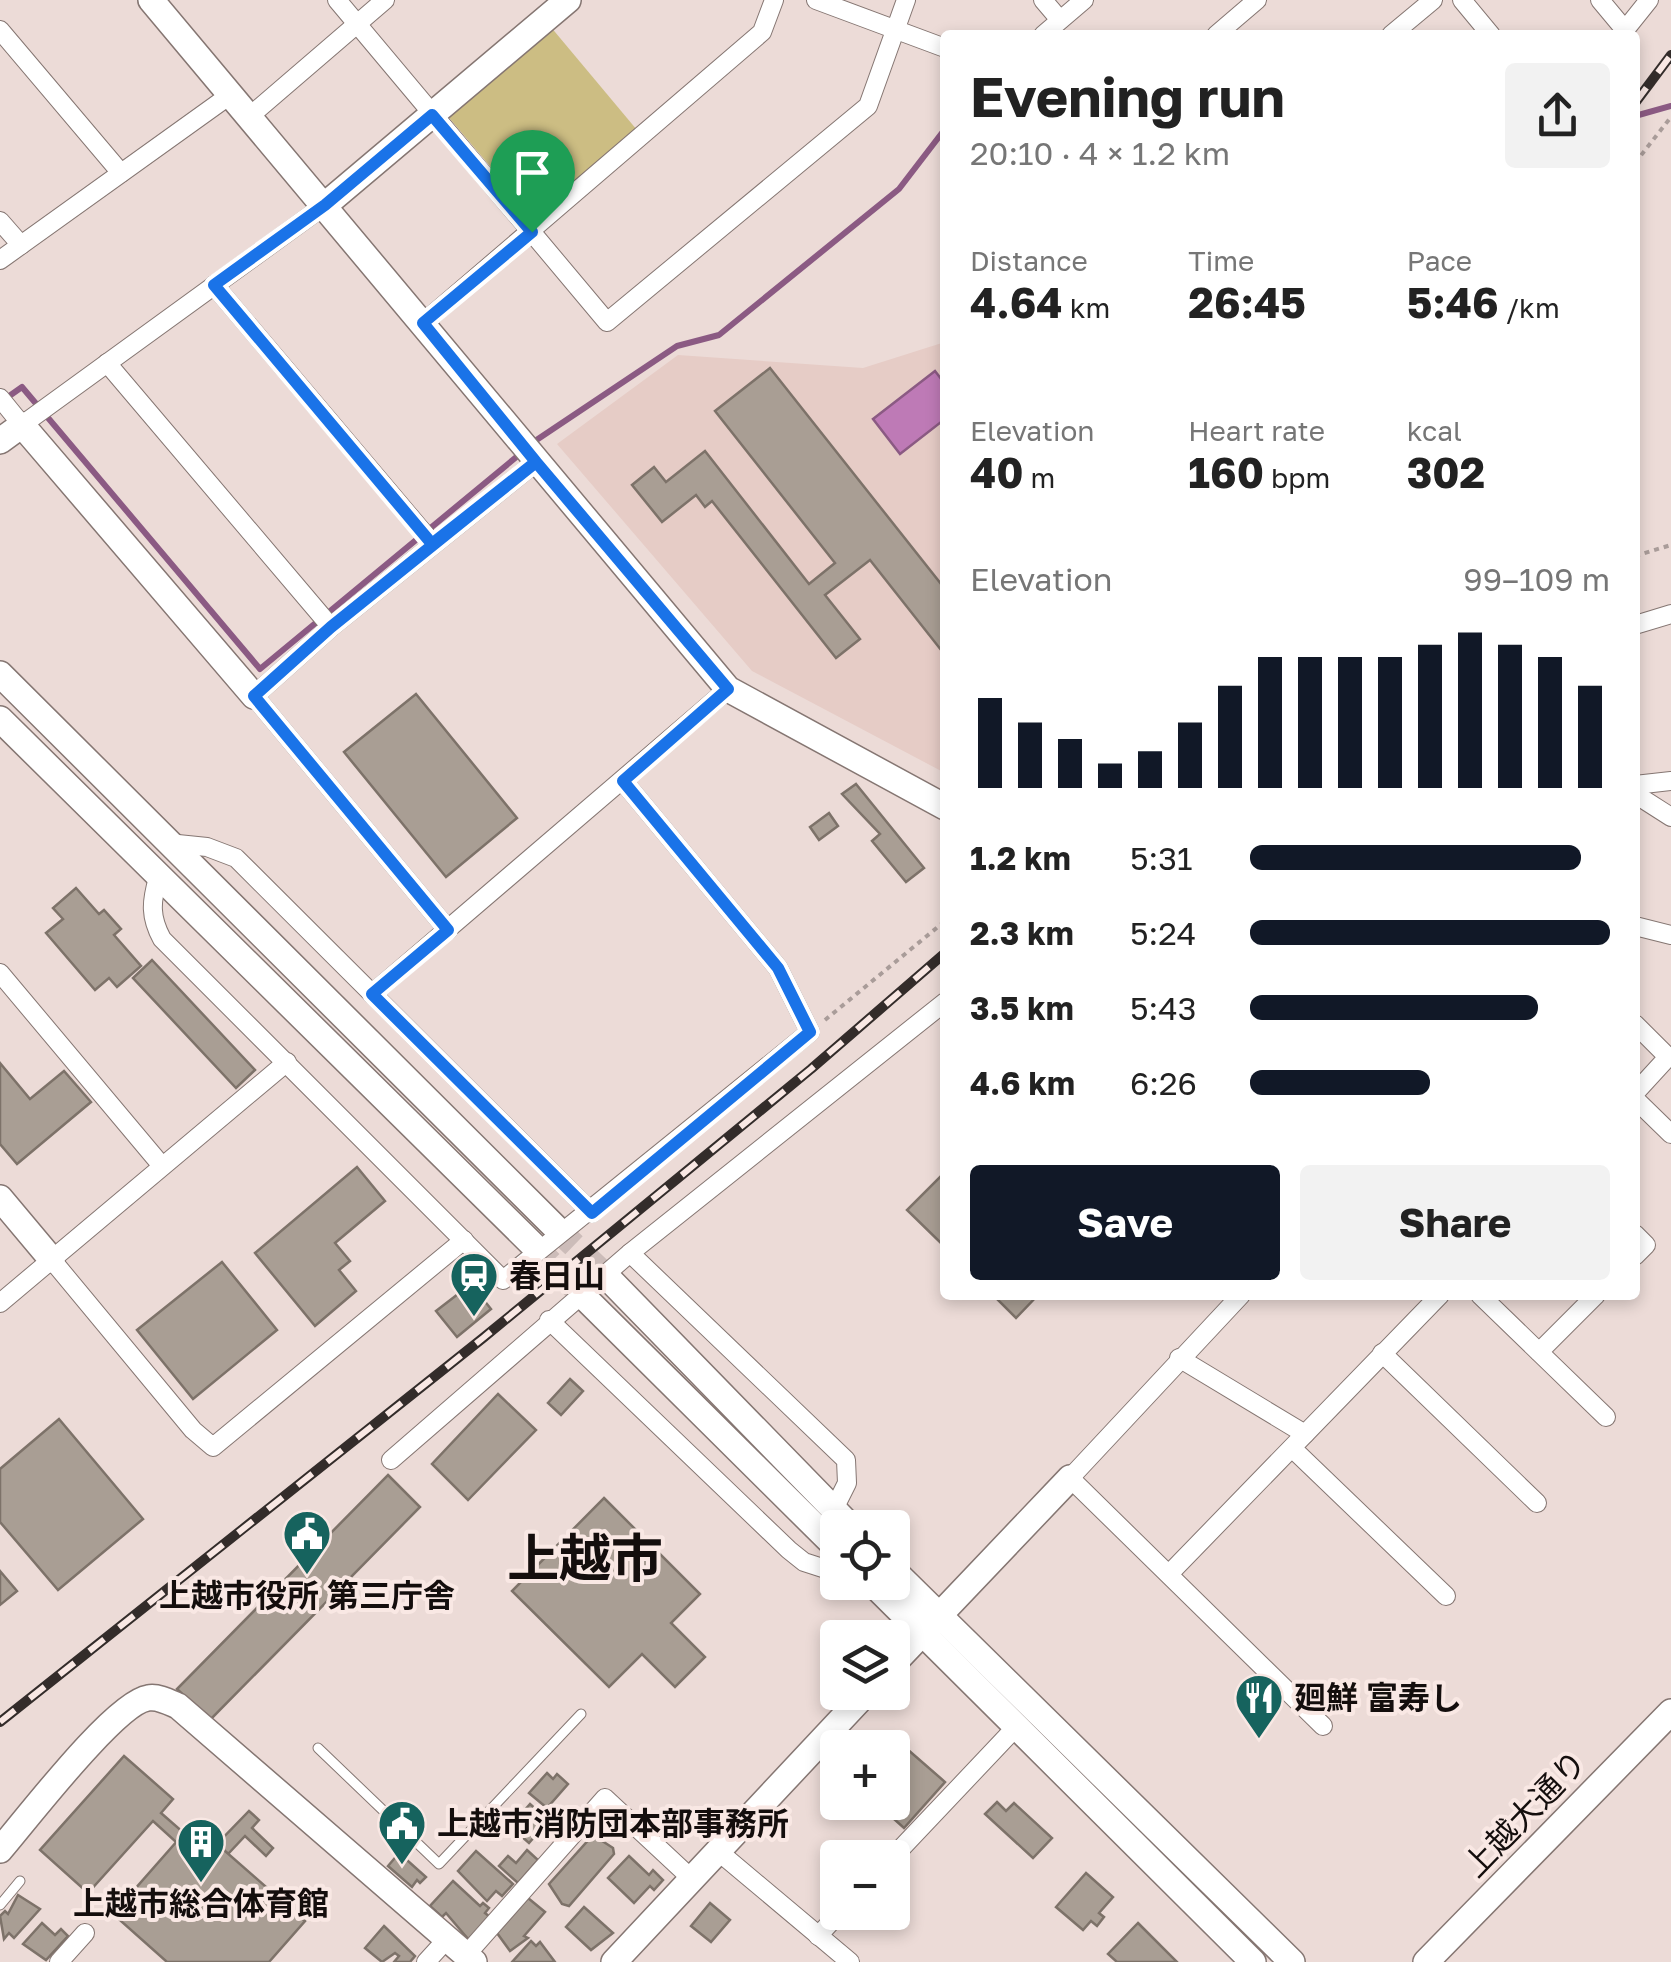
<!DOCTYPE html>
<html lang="en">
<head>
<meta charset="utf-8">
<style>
	body { margin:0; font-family:"Golos Text","Noto Sans JP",sans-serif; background:#f2f2f2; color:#222; height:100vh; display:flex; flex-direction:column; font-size:38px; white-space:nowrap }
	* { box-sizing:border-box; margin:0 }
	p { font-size:32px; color:#767676 }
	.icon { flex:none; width:55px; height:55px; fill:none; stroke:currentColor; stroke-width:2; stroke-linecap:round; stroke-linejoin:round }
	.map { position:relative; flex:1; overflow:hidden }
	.details { position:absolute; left:940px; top:30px; width:700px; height:1270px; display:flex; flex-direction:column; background:#fff; border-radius:10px; box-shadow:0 5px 15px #0003 }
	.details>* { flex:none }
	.controls { position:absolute; left:820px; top:1510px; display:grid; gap:20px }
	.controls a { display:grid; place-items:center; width:90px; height:90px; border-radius:10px; background:#fff; box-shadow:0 5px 15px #0003; font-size:50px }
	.pin { position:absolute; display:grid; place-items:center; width:85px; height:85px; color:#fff; margin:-102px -42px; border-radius:50% 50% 50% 0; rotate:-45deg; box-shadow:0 0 10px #0007 }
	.pin .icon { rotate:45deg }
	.round { display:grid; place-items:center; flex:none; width:105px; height:105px; border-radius:10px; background:#f2f2f2 }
	.summary { display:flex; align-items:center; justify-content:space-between; height:170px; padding:0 30px }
	h1 { font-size:55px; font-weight:700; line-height:75px }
	.metrics { display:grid; grid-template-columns:repeat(3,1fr); gap:15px; height:170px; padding:10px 30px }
	.metrics div { display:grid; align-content:center }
	.metrics b { font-size:42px; font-weight:700 }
	.metrics small { font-size:28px; font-weight:400 }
	.metrics p { font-size:28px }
	.chart { height:280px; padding:20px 30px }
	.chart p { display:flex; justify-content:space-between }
	.chart svg { width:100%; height:180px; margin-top:10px; stroke:#111827; stroke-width:6 }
	.primary-button { display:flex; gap:20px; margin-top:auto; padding:20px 30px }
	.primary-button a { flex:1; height:115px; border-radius:10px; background:#111827; color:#fff; font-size:40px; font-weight:700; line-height:115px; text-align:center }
	.primary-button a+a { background:#f2f2f2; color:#222 }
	ul { padding:0 30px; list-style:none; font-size:32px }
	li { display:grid; grid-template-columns:160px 120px 1fr; align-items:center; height:75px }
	li i { height:25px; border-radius:12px; background:#111827 }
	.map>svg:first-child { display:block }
</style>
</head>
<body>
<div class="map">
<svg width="1671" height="1962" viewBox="0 0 1671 1962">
	<rect width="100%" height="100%" fill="#ecdbd7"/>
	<polygon fill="#e6ccc6" points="945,342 945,773 752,671 557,444 678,355 863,368"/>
	<polygon fill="#ccbd83" points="550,26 637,130 533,217 445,113"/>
	<polygon fill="#be7ab6" stroke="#8b5a83" stroke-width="2.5" points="935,371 945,384 945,419 900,454 873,419"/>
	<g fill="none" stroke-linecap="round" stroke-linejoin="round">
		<g stroke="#8b5a83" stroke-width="6">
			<polyline points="1635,116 1671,106"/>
			<polyline points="5,399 22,387 260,669 520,454"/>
			<polyline points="529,445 677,346 719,335 899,189 945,129"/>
		</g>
	</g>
	<g fill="#a99e94" stroke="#7d7269" stroke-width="2.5">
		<polygon points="770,368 945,589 945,655 870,560 825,595 860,639 836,658 712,501 705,507 696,495 662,522 632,485 654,467 666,482 705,451 809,584 835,563 715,411"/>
		<polygon points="416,694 517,818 446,877 344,752"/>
		<polygon points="856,784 924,868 906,882 872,841 880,834 842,794"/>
		<polygon points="829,813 838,826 819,840 810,827"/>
		<polygon points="76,888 99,914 104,910 121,929 114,935 141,966 117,987 109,978 95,990 46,933 63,919 53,908"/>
		<polygon points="152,960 255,1070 236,1088 133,978"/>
		<polygon points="0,1063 30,1099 64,1071 91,1102 17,1164 0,1144"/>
		<polygon points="357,1167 385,1201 335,1243 350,1261 339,1270 356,1291 315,1326 255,1253"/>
		<polygon points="945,1172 945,1247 907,1210"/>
		<polygon points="222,1262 277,1330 193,1399 137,1330"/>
		<polygon points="471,1284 491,1309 457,1337 436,1311"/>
		<polygon points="993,1295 1038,1295 1016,1318"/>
		<polygon points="570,1379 583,1391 561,1415 548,1403"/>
		<polygon points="498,1394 536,1430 468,1500 432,1464"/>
		<polygon points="59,1419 143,1519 58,1590 0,1522 0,1469"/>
		<polygon points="388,1475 420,1507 210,1720 177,1689"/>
		<polygon points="604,1498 700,1594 671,1623 705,1657 675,1687 642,1654 609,1687 512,1591"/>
		<polygon points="0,1571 17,1591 0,1605"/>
		<polygon points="891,1735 945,1782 904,1828 875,1802 892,1802 892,1748 880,1748"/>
		<polygon points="124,1756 173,1799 161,1813 184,1833 176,1842 153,1821 88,1893 40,1850"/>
		<polygon points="547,1773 553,1779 557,1774 568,1784 547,1808 529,1793"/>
		<polygon points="997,1802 1006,1811 1014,1803 1052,1838 1033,1858 985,1814"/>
		<polygon points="530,1804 553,1825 541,1839 536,1835 529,1843 504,1821 516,1808 522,1813"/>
		<polygon points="249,1811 259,1820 252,1828 273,1848 266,1856 245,1836 228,1854 217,1844"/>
		<polygon points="193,1823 305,1921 269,1962 167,1962 113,1914"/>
		<polygon points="593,1835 613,1848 614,1854 569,1906 562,1904 549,1884"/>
		<polygon points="527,1850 538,1860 518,1883 499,1866 508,1856 516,1863"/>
		<polygon points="476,1851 513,1884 502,1896 496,1891 487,1901 458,1871"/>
		<polygon points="399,1853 426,1877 420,1883 417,1880 412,1887 388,1866"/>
		<polygon points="629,1856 649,1875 653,1870 663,1880 654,1890 650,1886 634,1903 608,1878"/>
		<polygon points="1086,1873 1113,1897 1099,1913 1104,1917 1097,1926 1091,1921 1083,1930 1056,1907"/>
		<polygon points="453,1881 480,1906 483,1903 489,1908 485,1913 490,1917 469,1940 446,1913 442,1917 430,1906"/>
		<polygon points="18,1895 40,1909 14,1938 9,1933 4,1939 0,1916 5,1911 8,1914"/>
		<polygon points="528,1898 545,1912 524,1936 528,1938 510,1951 497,1933"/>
		<polygon points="710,1903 730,1920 711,1942 691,1926"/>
		<polygon points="584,1907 613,1933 591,1950 566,1927"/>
		<polygon points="42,1923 55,1935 61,1929 68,1936 46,1960 23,1944"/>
		<polygon points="1138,1923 1177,1962 1117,1962 1108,1954"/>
		<polygon points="384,1926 415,1956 410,1962 394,1962 399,1956 395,1953 382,1962 365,1948"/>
		<polygon points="531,1941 536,1946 540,1942 555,1962 512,1962"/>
	</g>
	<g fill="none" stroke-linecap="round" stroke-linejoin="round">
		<g stroke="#ccbcb9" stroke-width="25" stroke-dasharray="25 12" stroke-linecap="butt">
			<polyline points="556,1228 612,1282"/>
			<polyline points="533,1245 588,1301"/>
		</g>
		<g stroke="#857672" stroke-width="11">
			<g id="lane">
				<polyline points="318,1748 439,1864 581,1714"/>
				<polyline points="0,1905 20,1881"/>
			</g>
		</g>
		<g stroke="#857672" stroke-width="20">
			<g id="street">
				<polyline points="337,0 607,322 868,106 906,0"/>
				<polyline points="816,0 945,48"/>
				<polyline points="1043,0 1060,20"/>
				<polyline points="1462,0 1491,35"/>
				<polyline points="1600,0 1625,30"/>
				<polyline points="0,30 121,173"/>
				<polyline points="1043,35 1084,0"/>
				<polyline points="1216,35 1257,0"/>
				<polyline points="1391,35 1433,0"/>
				<polyline points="1621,35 1649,0"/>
				<polyline points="250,116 385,0"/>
				<polyline points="0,221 21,245"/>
				<polyline points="0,260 230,95"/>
				<polyline points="214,285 433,544"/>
				<polyline points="423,323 762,32 774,0"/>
				<polyline points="107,363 331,627"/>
				<polyline points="0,398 22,425 325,205"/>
				<polyline points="1635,625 1671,614"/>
				<polyline points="1635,785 1671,781"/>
				<polyline points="1635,794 1671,817"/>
				<polyline points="168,843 207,847 236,858 592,1213"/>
				<path d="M 158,878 C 151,902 150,917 162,939 L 503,1280 L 810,1032 L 778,968 L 623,781"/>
				<polyline points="1635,926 1671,935"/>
				<polyline points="448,930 254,696 331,627 536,462"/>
				<polyline points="0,973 162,1166"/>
				<polyline points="372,994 728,689"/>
				<polyline points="1635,1024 1668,1057 1635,1093"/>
				<polyline points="1635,1099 1671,1134"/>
				<polyline points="1635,1234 1646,1245 1635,1256"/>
				<polyline points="630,1253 846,1460 847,1483 834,1509"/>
				<polyline points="52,1260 193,1430 213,1447 464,1240"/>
				<polyline points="1241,1295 1070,1478 1323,1726"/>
				<polyline points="1480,1295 1606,1417"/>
				<polyline points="0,1303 287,1062"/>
				<polyline points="549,1320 789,1550 804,1562 838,1573"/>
				<polyline points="1539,1352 1596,1295"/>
				<polyline points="1382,1353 1537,1503"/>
				<polyline points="1179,1358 1305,1434"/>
				<polyline points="1292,1448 1446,1596"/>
				<polyline points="391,1460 630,1253 945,1002"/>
				<polyline points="1170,1573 1440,1295"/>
				<polyline points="719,1852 850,1962"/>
				<polyline points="892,1858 1017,1726"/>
				<polyline points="818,1936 840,1912"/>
				<polyline points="466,1955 605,1798 693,1880"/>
				<polyline points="59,1962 85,1933"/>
				<polyline points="426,1962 447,1939"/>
			</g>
		</g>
		<g stroke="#857672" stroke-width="28">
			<g id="secondary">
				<polyline points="151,0 728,689 945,807"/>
				<polyline points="325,205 568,0"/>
				<polyline points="0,441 22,425 254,696"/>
				<polyline points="0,674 556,1228"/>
				<polyline points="0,719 533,1245"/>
				<polyline points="0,1198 52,1260"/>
				<polyline points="612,1282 852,1528"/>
				<polyline points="588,1301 838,1549"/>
				<polyline points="892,1569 1292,1962"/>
				<polyline points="871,1582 1253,1962"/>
				<polyline points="892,1665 1070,1478"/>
				<path d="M 0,1850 C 26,1820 115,1703 148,1698 C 158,1696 169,1702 178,1706 L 474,1962"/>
				<polyline points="614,1962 867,1692"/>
				<polyline points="1426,1962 1671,1712"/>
			</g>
		</g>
		<g stroke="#a99c99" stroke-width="4" stroke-dasharray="5 5" stroke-linecap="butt">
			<polyline points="1635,163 1671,117"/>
			<polyline points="1635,556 1671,545"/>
			<polyline points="825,1020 945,921"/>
		</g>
		<use href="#lane" stroke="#fff" stroke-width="9"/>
		<use href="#street" stroke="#fff" stroke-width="18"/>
		<use href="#secondary" stroke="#fff" stroke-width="25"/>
		<g stroke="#332c2a" stroke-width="10">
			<g id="rail">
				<polyline points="1635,103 1671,55"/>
				<polyline points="0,1722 483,1338 811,1069 945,953"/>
			</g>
		</g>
		<use href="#rail" stroke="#f9e8e4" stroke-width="6" stroke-dasharray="19" stroke-linecap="butt"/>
	</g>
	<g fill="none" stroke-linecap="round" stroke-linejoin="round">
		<g stroke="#fff" stroke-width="20">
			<polyline id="route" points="532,232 423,323 536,462 331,627 254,696 448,930 372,994 592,1213 810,1032 778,968 623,781 728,689 536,462 432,544 214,285 325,205 432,115 532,232"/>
		</g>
		<use href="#route" stroke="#1a73e8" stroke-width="12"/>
	</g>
	<defs>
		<g id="station-pin" transform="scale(2.5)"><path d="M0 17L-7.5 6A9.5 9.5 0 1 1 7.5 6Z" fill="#16635e" stroke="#f9e8e4"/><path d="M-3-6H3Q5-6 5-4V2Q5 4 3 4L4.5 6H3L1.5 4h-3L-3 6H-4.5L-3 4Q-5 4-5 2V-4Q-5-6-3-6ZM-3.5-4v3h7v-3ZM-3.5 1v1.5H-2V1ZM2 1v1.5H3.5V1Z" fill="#fff"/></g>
		<g id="civic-pin" transform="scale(2.5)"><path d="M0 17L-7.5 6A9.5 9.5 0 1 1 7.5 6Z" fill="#16635e" stroke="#f9e8e4"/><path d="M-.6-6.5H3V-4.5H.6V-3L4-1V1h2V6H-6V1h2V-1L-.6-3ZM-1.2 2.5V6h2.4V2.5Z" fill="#fff"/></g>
		<g id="restaurant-pin" transform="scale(2.5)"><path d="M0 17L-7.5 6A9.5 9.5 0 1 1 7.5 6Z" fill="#16635e" stroke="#f9e8e4"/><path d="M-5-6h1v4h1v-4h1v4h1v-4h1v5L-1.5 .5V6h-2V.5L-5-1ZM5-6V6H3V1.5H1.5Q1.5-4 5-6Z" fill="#fff"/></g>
		<g id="building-pin" transform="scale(2.5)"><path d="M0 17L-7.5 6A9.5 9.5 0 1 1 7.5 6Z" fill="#16635e" stroke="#f9e8e4"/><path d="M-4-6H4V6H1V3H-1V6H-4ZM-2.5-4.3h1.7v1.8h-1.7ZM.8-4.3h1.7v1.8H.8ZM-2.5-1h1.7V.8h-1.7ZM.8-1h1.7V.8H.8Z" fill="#fff"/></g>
	</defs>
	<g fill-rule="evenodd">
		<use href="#station-pin" x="474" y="1276"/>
		<use href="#civic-pin" x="307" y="1534"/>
		<use href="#restaurant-pin" x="1259" y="1698"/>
		<use href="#civic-pin" x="402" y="1824"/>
		<use href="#building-pin" x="201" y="1842"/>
	</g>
	<g text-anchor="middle" stroke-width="8" stroke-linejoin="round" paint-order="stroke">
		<g font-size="32" font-weight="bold" fill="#140e0d" stroke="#f9e8e4" text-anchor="start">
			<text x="509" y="1287">春日山</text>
			<text x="307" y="1607" text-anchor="middle">上越市役所 第三庁舎</text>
			<text x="1294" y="1709">廻鮮 富寿し</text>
			<text x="437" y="1835">上越市消防団本部事務所</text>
			<text x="201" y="1915" text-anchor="middle">上越市総合体育館</text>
		</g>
		<g font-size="32" fill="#140e0d" stroke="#f9e8e4">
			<text transform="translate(1525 1814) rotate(-46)" y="11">上越大通り</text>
		</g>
		<g font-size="52" font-weight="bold" fill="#140e0d" stroke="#f9e8e4">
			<text x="585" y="1577">上越市</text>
		</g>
	</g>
</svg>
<div class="controls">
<a><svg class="icon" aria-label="locate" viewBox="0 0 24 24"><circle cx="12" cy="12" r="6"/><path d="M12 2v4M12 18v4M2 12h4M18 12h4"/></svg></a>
<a><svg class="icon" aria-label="layers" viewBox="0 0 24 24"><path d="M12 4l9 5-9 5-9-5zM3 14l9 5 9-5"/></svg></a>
<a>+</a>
<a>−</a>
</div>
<div class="pin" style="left:532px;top:232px;background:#1e9e55"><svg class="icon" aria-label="arrive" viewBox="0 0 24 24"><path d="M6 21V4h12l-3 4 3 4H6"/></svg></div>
<section class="details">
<div class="summary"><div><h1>Evening run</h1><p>20:10 · 4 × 1.2 km</p></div><a class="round"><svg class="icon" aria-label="share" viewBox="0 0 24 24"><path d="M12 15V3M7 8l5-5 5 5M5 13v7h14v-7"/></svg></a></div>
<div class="metrics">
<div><p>Distance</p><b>4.64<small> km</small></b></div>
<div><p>Time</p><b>26:45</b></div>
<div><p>Pace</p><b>5:46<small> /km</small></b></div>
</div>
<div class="metrics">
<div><p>Elevation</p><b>40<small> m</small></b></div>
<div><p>Heart rate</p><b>160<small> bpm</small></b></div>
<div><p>kcal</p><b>302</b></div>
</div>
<div class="chart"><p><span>Elevation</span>99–109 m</p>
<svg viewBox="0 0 160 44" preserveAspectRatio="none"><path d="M5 44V22M15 44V28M25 44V32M35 44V38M45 44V35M55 44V28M65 44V19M75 44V12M85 44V12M95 44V12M105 44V12M115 44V9M125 44V6M135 44V9M145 44V12M155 44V19"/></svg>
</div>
<ul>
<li><b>1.2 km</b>5:31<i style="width:92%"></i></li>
<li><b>2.3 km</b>5:24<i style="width:100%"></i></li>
<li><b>3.5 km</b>5:43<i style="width:80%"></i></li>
<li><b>4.6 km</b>6:26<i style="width:50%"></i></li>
</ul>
<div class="primary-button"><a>Save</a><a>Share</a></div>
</section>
</div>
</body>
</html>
